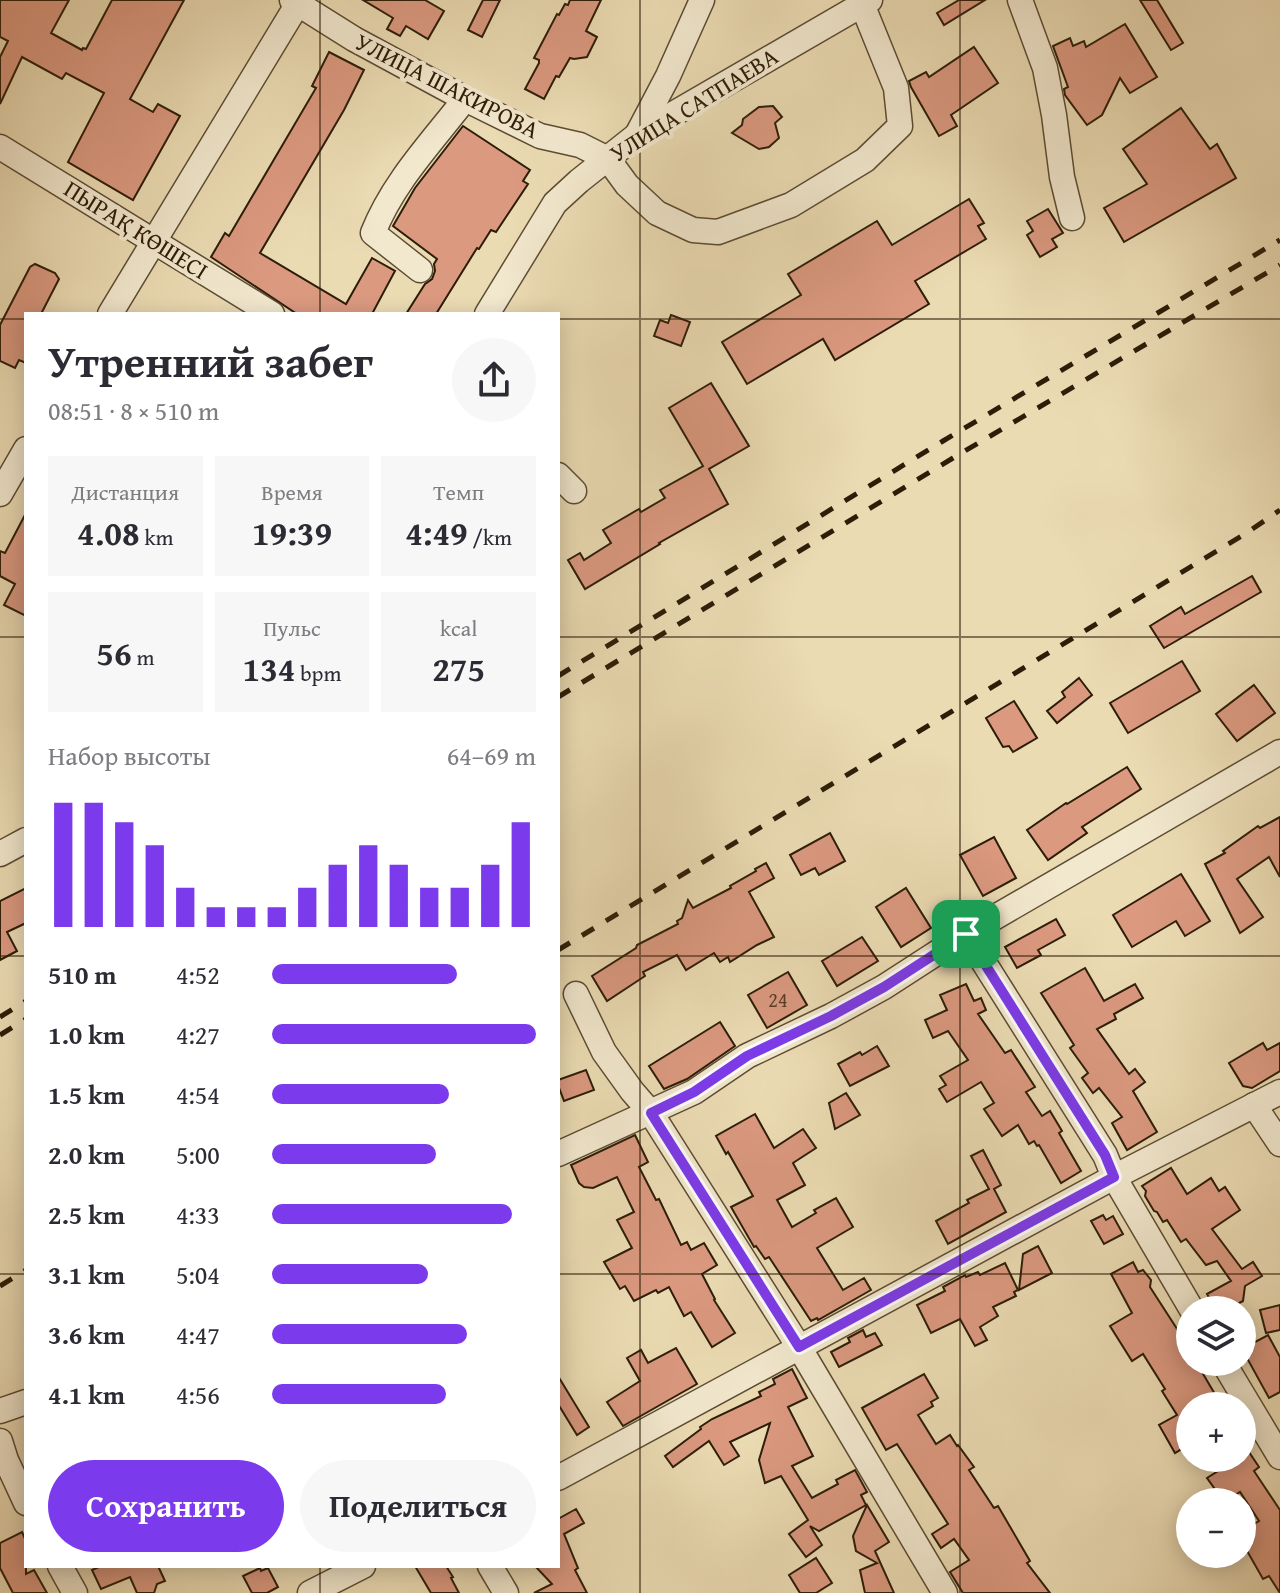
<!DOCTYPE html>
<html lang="ru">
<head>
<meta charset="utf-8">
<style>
	body { margin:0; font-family:"Gentium Book Plus",serif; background:#f7f7f7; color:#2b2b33; height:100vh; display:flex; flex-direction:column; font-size:30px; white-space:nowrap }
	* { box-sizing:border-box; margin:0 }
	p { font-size:26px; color:#7c7c81 }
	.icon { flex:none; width:44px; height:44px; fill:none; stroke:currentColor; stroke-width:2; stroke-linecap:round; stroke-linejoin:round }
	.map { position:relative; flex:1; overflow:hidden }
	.drawer { position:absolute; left:24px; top:312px; width:536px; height:1256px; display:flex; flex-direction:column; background:#fff; border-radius:0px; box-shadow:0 4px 20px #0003 }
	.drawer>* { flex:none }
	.fabs { position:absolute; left:1176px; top:1296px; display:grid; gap:16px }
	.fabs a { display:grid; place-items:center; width:80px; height:80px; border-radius:50%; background:#fff; box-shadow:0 4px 20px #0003; font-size:40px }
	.pin { position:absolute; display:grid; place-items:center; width:68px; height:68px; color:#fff; margin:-34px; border-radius:16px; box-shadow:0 4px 12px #0006 }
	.round { display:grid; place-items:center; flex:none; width:84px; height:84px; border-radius:42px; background:#f7f7f7 }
	.head { display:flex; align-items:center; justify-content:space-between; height:136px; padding:0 24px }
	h1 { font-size:44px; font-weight:700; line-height:60px }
	.stats { display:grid; grid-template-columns:repeat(3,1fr); gap:12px; height:136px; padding:8px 24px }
	.stats div { display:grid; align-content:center; border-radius:0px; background:#f7f7f7; text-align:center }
	.stats b { font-size:34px; font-weight:700 }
	.stats small { font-size:22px; font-weight:400 }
	.stats p { font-size:22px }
	.chart { height:224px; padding:16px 24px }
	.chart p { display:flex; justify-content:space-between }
	.chart svg { width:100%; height:144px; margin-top:8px; stroke:#7c3aed; stroke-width:6 }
	.button { display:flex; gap:16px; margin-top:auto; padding:16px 24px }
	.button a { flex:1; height:92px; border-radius:48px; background:#7c3aed; color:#fff; font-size:32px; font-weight:700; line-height:92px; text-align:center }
	.button a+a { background:#f7f7f7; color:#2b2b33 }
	ul { padding:0 24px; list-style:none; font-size:26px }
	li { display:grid; grid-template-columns:128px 96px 1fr; align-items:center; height:60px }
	li i { height:20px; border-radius:10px; background:#7c3aed }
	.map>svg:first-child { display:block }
</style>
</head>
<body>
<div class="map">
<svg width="1280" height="1593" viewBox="0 0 1280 1593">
	<rect width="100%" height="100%" fill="#ebdbb3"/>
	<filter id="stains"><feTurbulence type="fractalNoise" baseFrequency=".0025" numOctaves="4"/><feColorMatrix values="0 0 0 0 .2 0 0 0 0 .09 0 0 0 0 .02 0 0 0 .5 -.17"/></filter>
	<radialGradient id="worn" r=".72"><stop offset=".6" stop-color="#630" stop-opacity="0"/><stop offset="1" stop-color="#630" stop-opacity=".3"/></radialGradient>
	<g fill="#db9980" stroke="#2d1d08" stroke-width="2">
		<polygon points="0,0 69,0 51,33 82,50 83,48 86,49 112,0 184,0 130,99 153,112 158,104 180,116 133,200 68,162 104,93 66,73 62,79 22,57 0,104 0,57 8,41 0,37"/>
		<polygon points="363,0 425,0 444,11 428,39 406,26 400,36 387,29 393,18"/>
		<polygon points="483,0 500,0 482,37 468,30"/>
		<polygon points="570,0 601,0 586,31 597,37 587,57 574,59 570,58 559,77 556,76 544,99 525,89 539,63 539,60 534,58 557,14 559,15 565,4 568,5"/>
		<polygon points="959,0 985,0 944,25 937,13"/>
		<polygon points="1140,0 1157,0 1183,43 1171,50"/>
		<polygon points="1125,24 1157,77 1130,93 1120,78 1102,115 1087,125 1065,95 1064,89 1068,87 1053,46 1070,38 1073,46 1084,41 1086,47"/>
		<polygon points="974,47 998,83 951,115 957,126 939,136 911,87 909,81 926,72 929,77"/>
		<polygon points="329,52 364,70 344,110 260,253 346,304 372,258 395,271 372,314 297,314 211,257 225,233 229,236 316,88 312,86"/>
		<polygon points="773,106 782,117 775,123 779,138 769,147 759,149 732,133 742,125 743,119 759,107"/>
		<polygon points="1181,108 1210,149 1217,144 1236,178 1124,242 1104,208 1147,184 1123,149"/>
		<polygon points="463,126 530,170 523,181 528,184 496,232 491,230 479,249 477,248 436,314 406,314 425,284 432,279 435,271 434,264 437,259 393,226 415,188"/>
		<polygon points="969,199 984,223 978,226 986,239 915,281 929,304 835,360 823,339 747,384 722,342 801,295 788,274 877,221 892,245"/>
		<polygon points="1048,209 1063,233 1052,239 1057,247 1040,257 1027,235 1033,231 1027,221"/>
		<polygon points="35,264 55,273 59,279 41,314 26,314 26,363 19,360 15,368 0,361 0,325 30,267"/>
		<polygon points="671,315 690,322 681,346 654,336 660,320 668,323"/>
		<polygon points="711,383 749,446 709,469 728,504 659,543 660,544 585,589 568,560 580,553 584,560 611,543 603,530 639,509 641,512 665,498 660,490 703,466 669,408"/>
		<polygon points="26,513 26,616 4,605 15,584 0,576 0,551 5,553"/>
		<polygon points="1252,576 1261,592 1164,648 1150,626 1181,607 1185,614"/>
		<polygon points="1182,661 1200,691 1128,733 1110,703"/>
		<polygon points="1079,678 1092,695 1057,723 1047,711 1065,697 1062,692"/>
		<polygon points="1254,685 1275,713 1237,741 1216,714"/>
		<polygon points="1014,701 1037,738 1013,752 1009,746 1003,747 986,718"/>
		<polygon points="1127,767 1141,789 1082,827 1087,833 1048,860 1027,830 1066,803 1067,804"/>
		<polygon points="1280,817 1280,877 1269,857 1237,879 1263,917 1240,933 1205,864 1225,853 1223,851 1258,826 1260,828"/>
		<polygon points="830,833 845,861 819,875 815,868 801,875 790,855"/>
		<polygon points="994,837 1016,878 983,896 960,855"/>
		<polygon points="766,863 774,878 749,892 774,937 757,945 730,962 728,957 720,962 714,953 686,970 677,955 643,972 645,976 607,1001 592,976 636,948 637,945 678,924 677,921 682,918 688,900 693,908 731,888 730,886 756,871 755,869"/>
		<polygon points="1181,874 1210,921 1185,936 1176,921 1132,947 1113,915"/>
		<polygon points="26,888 26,923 7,932 17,951 0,960 0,901"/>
		<polygon points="906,888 931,928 901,947 876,907"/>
		<polygon points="1056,919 1065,935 1038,950 1041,955 1017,968 1005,947"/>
		<polygon points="862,937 878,961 837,986 822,961"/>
		<polygon points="1085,968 1104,1001 1135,984 1143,998 1114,1014 1116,1019 1097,1029 1129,1074 1135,1069 1145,1082 1133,1091 1157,1132 1127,1150 1112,1123 1122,1117 1099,1088 1093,1093 1082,1078 1088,1073 1070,1048 1074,1045 1041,993"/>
		<polygon points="788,972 807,1005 767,1028 748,995"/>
		<polygon points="966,984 974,1001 981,998 986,1010 978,1014 1005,1053 1011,1050 1035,1087 1026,1092 1042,1116 1050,1111 1062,1131 1059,1133 1081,1171 1061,1183 1039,1145 1037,1146 1034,1141 1029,1144 1018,1125 1002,1136 984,1109 994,1103 981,1082 947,1102 939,1089 946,1085 940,1076 968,1060 948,1031 933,1038 925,1020 947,1010 940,995"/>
		<polygon points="720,1022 735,1046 687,1079 664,1089 649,1066"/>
		<polygon points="1263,1043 1267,1050 1280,1043 1280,1071 1252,1088 1243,1086 1229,1063"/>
		<polygon points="877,1046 889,1066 850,1086 838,1064 860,1052 862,1055"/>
		<polygon points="586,1070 594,1090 564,1101 558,1085 558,1080"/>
		<polygon points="846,1093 860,1115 835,1129 829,1103"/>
		<polygon points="755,1114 774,1148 803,1129 816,1148 793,1163 805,1185 777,1200 792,1227 816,1213 814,1210 836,1198 853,1227 817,1248 843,1290 864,1278 871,1290 818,1320 817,1318 811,1321 769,1257 765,1259 756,1246 754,1247 731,1207 753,1196 728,1152 726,1154 716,1136"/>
		<polygon points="635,1135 648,1162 639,1167 656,1200 659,1199 681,1245 687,1242 691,1250 704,1243 717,1265 702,1274 715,1299 714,1300 735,1333 712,1347 691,1312 684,1316 669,1287 658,1293 656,1290 634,1301 625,1286 620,1289 604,1262 632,1248 617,1220 634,1212 617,1177 593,1188 584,1187 579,1183 571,1165"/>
		<polygon points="983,1150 1001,1185 994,1189 1006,1212 948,1244 936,1221 969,1203 967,1200 989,1189 971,1156"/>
		<polygon points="1171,1168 1187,1194 1211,1178 1219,1191 1225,1187 1240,1210 1212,1229 1242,1269 1253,1262 1262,1276 1245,1286 1243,1301 1226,1310 1216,1310 1207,1294 1231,1281 1217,1261 1206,1265 1186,1239 1181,1242 1167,1220 1163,1222 1157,1212 1154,1211 1145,1196 1146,1191 1142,1186"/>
		<polygon points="1103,1215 1106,1220 1113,1216 1123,1234 1104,1244 1091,1221"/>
		<polygon points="1038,1246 1052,1273 1019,1290 1023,1254"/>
		<polygon points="1133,1262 1138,1272 1143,1270 1151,1280 1150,1287 1190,1349 1190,1362 1196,1362 1222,1406 1190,1406 1190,1444 1175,1453 1159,1425 1177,1415 1162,1391 1165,1389 1143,1354 1132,1361 1110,1326 1132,1313 1111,1274"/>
		<polygon points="1005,1263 1018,1290 1014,1292 1016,1296 993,1307 998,1316 980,1327 987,1340 975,1346 960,1319 931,1333 917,1305 945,1291 943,1287 965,1275 966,1277 978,1272 980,1275"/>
		<polygon points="1280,1305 1280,1330 1266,1333 1260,1310"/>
		<polygon points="863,1330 866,1337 875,1333 882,1345 839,1367 831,1352 850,1342 848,1338"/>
		<polygon points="1268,1335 1280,1357 1280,1392 1269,1398 1242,1349"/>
		<polygon points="676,1348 697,1384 623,1426 607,1402 640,1381 627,1358 641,1350 648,1363"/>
		<polygon points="792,1369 807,1398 788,1407 813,1456 792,1466 812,1498 838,1484 836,1480 855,1470 867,1492 861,1495 866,1505 819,1531 810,1526 822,1545 806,1557 789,1534 808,1520 781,1476 765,1483 759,1460 770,1423 730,1442 739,1456 724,1465 709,1441 673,1467 665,1456 701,1429 700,1427 712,1419 761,1396 759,1392 775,1384 773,1379"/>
		<polygon points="924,1374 938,1398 931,1402 933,1406 918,1415 936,1444 950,1435 957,1446 958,1445 974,1467 969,1470 994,1508 998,1506 1030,1561 1027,1563 1050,1593 963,1593 950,1572 969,1560 954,1539 941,1548 932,1534 948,1524 897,1444 886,1450 862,1408"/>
		<polygon points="558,1376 589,1427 577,1435 558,1404"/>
		<polygon points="1249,1452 1259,1467 1254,1471 1280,1510 1280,1593 1269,1576 1263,1579 1242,1542 1242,1531 1259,1521 1240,1492 1225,1502 1202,1502 1217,1492 1207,1478 1239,1458 1242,1458 1242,1456"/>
		<polygon points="867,1505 889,1542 875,1551 894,1593 865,1593 860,1570 877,1563 856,1551 853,1536"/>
		<polygon points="576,1509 584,1523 564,1534 578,1568 575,1570 587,1593 534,1593 552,1584 535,1566 558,1566 558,1519"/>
		<polygon points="22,1532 26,1541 26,1574 34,1570 47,1593 13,1593 0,1568 0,1543"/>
		<polygon points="816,1558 832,1583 816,1593 800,1593 789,1575"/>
		<polygon points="101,1566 158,1566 165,1581 157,1584 154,1593 137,1593 130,1577 101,1589 92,1570"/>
		<polygon points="415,1566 446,1566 453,1577 451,1578 459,1593 431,1593"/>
		<polygon points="260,1568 261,1571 268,1568 278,1587 267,1593 252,1593 243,1576"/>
	</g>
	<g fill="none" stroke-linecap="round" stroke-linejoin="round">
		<g stroke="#5c4c33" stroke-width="27">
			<g id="minor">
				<polyline points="292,0 354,39 465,99 540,136 580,145 608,159 627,185 657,213 693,230 718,232 791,205 865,160 900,126 896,88 862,4"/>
				<polyline points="1020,0 1045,68 1054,115 1062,177 1072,218"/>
				<polyline points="638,133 668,76 702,0"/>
				<polyline points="0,147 272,314"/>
				<path d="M 420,270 L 373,233 C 393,182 432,142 465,99"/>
				<polyline points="110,314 300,0"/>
				<polyline points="487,314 555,203 579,181 637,135 870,0"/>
				<polyline points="558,475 574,491"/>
				<polyline points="0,494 26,449"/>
				<polyline points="0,854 26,840"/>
				<polyline points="966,934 1105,1155 1114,1177 1192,1310"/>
				<polyline points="576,994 604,1052 632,1091 651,1113 799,1347 945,1593"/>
				<polyline points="1254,1105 1280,1144"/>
				<polyline points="558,1154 694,1092 747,1056 831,1016 884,987 966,934 1280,752"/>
				<polyline points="1223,1362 1280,1457"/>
				<polyline points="0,1411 26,1402"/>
				<polyline points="0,1441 6,1460 26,1503"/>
				<polyline points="558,1478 1114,1177 1280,1092"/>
				<polyline points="60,1566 75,1593"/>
				<polyline points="490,1566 506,1593"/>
				<polyline points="310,1593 363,1566"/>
			</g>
		</g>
		<use href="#minor" stroke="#f2e8ce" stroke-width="24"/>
		<g stroke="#2d1d08" stroke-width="5" stroke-dasharray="14 14" stroke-linecap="butt">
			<polyline points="558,676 943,441 1280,240"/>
			<polyline points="558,697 953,458 1280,265"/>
			<polyline points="558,950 1248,532 1280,510"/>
			<polyline points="0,1017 26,1001"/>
			<polyline points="0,1035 26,1019"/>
			<polyline points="0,1286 26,1270"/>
		</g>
	</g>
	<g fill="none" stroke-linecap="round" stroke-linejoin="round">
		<g stroke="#fff" stroke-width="16">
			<polygon id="route" points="966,934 1105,1155 1114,1177 799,1347 651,1113 694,1092 747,1056 831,1016 884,987"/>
		</g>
		<use href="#route" stroke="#7c3aed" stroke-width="10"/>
	</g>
	<path fill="none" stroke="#2d1d08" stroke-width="2" stroke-opacity="0.55" d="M 320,0 L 320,314M 640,0 L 640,1593M 960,0 L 960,1593M 0,319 L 26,319M 558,319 L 1280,319M 0,637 L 26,637M 558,637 L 1280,637M 0,956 L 26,956M 558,956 L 1280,956M 0,1274 L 26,1274M 558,1274 L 1280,1274M 320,1566 L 320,1593"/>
	<g text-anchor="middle" stroke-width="8" stroke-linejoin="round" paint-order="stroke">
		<g font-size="20" fill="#583c26">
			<text x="778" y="1007">24</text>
		</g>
		<g font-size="24" fill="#2d1d08" stroke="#f2e8ce">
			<text transform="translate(447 86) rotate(27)" y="8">УЛИЦА ШАКИРОВА</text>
			<text transform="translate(694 105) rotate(-32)" y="8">УЛИЦА САТПАЕВА</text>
			<text transform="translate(136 230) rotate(32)" y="8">ПЫРАҚ КӨШЕСІ</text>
		</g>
	</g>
	<rect width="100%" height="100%" filter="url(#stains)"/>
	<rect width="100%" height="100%" fill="url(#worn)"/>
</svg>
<div class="fabs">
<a><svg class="icon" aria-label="layers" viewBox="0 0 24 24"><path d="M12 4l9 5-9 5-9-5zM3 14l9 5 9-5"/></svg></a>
<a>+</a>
<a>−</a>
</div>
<div class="pin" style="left:966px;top:934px;background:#1e9e55"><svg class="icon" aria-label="arrive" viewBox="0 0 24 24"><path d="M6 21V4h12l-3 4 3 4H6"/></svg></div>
<section class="drawer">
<div class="head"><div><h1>Утренний забег</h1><p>08:51 · 8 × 510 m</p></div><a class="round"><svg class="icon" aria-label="share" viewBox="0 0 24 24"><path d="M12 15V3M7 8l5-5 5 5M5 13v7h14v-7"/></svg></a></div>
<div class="stats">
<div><p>Дистанция</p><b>4.08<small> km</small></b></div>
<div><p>Время</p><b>19:39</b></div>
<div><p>Темп</p><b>4:49<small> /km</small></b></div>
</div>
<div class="stats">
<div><b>56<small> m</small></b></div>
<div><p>Пульс</p><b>134<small> bpm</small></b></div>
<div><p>kcal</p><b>275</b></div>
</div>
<div class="chart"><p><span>Набор высоты</span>64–69 m</p>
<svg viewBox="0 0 160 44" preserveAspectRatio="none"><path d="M5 44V6M15 44V6M25 44V12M35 44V19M45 44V32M55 44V38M65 44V38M75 44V38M85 44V32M95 44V25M105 44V19M115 44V25M125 44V32M135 44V32M145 44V25M155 44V12"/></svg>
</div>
<ul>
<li><b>510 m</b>4:52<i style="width:70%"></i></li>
<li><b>1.0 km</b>4:27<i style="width:100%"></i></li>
<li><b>1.5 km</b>4:54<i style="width:67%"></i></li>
<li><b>2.0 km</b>5:00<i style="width:62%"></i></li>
<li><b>2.5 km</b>4:33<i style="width:91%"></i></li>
<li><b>3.1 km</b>5:04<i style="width:59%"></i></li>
<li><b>3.6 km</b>4:47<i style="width:74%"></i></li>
<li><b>4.1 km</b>4:56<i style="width:66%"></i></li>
</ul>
<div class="button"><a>Сохранить</a><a>Поделиться</a></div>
</section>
</div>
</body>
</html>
